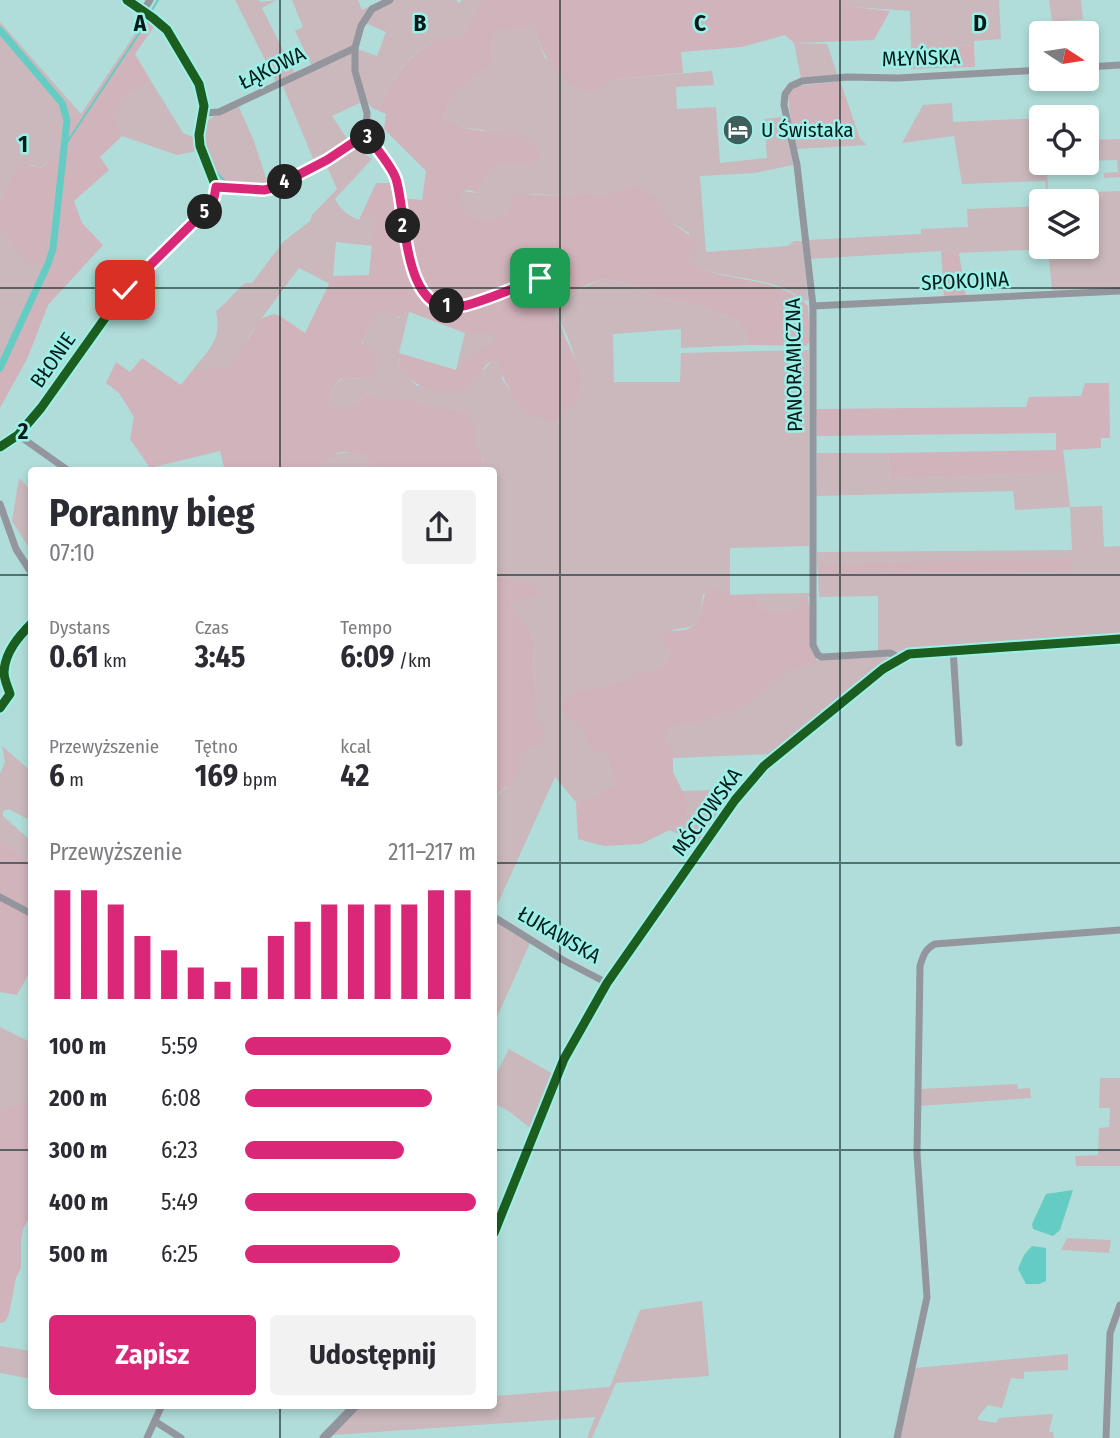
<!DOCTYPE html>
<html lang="pl">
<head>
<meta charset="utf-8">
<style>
	body { margin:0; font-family:"Fira Sans Condensed",sans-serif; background:#f2f2f3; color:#2b2b33; height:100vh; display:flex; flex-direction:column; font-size:26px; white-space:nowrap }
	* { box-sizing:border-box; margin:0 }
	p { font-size:23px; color:#7c7c81 }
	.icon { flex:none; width:38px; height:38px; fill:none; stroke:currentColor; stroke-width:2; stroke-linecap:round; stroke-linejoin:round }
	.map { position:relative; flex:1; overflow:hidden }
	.panel { position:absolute; left:28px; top:467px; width:469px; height:942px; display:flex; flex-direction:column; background:#fff; border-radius:7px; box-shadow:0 4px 10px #0003 }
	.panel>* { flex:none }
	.needle { width:46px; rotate:102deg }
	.fabs { position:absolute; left:1029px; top:21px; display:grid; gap:14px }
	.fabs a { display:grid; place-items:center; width:70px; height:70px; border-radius:7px; background:#fff; box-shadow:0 4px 10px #0003; font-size:35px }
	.pin { position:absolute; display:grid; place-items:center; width:60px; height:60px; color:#fff; margin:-30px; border-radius:14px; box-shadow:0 4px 10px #0006 }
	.km { position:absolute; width:35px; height:35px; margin:-18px; border-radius:50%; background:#222; color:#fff; font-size:19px; line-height:35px; text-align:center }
	.round { display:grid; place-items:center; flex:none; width:74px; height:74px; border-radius:7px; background:#f2f2f3 }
	.headline { display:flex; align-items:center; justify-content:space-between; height:119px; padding:0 21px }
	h1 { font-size:38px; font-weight:700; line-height:52px }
	.metrics { display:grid; grid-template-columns:repeat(3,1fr); gap:10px; height:119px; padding:7px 21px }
	.metrics div { display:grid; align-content:center }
	.metrics b { font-size:30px; font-weight:700 }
	.metrics small { font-size:19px; font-weight:400 }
	.metrics p { font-size:19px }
	.chart { height:196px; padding:14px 21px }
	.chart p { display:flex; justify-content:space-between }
	.chart svg { width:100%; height:126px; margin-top:7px; stroke:#db2777; stroke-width:6 }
	.button { display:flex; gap:14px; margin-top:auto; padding:14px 21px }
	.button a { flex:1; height:80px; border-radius:7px; background:#db2777; color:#fff; font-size:28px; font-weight:700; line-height:80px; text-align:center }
	.button a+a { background:#f2f2f3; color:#2b2b33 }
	ul { padding:0 21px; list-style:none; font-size:23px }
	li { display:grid; grid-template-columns:112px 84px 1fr; align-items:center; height:52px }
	li i { height:18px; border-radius:9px; background:#db2777 }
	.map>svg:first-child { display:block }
</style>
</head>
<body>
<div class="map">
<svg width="1120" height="1438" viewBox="0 0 1120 1438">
	<rect width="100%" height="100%" fill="#b0ddd9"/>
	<g fill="#cab8bc">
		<polygon points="235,0 259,0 261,2 277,0 262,8 295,74 276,82"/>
		<path d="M 292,0 L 358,0 L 362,10 L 383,0 L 456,0 L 459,3 L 462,0 L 483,0 L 461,37 C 453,39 441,38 434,41 C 408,54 386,84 379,111 C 356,103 357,70 357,49 L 377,56 L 386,32 L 365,23 L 353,46 L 312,66 L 295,31 L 303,27 Z"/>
		<polygon points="843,0 999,0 1001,39 974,41 974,45 911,47 910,11 853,7"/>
		<polygon points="1049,0 1081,0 1083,19 1052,22"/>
		<polygon points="0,22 81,114 69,117 55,249 0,373 0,230 24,262 54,156 40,168 32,165 14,168 0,200"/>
		<path d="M 533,26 L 545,58 L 589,93 L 617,79 L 712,71 L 714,85 L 676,87 L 677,109 L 716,107 L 720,163 L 767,158 L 764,119 L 781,117 L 788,136 L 793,165 L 755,173 L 700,176 L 706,252 L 788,246 L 794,241 L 803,241 L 808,300 L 803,301 C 773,273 724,282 689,264 L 689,233 L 664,218 L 657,207 L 633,184 L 605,195 L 584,192 L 563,196 L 533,194 L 512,197 L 506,214 C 485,223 473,221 457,202 L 463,191 L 478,193 L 483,181 L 496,164 L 526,164 L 527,140 L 482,130 L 450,126 L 443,119 L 452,95 L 492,65 L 493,37 L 502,29 L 517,29 Z"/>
		<polygon points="794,43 827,44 838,76 801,78"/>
		<path d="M 353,51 L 362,102 L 332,116 L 348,140 L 365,120 C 362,139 340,151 324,159 C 305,169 282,187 260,188 C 249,188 232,187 223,182 C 210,175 196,136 205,124 C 211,115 228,110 238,105 L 254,141 L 268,184 L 314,161 L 282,84 Z"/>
		<path d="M 151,81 L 183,133 L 196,138 L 197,151 L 177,155 L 122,136 L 111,117 C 124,95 132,94 151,81 Z"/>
		<polygon points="952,103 953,122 1041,118 1041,163 1052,163 1053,166 1047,166 1048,194 1120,191 1120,288 1052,290 1048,249 959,253 941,251 810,259 808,240 921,234 921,229 968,227 967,209 1041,206 1041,247 1087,247 1087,201 1047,201 1045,181 962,184 954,136 902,143 923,105"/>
		<polygon points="855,124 860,139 867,145 797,149 792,130"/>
		<polygon points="1120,139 1120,177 1104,178 1104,173 1118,172 1117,160 1087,161 1087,140"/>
		<path d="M 354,145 L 372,159 L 335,199 C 341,210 347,215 359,220 L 370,214 L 374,221 L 373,246 L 336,242 L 333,276 L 330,284 L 299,268 L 250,334 L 240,356 L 198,396 L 192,371 C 209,349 222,341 216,311 C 229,301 233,293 245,283 L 252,283 L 283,242 L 310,221 L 312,215 L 337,189 L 326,164 Z"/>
		<path d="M 602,279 L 626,283 L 656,298 L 686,302 L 734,319 L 745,331 L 749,345 L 681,348 L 681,329 L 613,334 L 614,382 L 680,382 L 681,353 L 809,350 L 809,546 L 730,548 L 730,595 L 714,587 L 703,595 C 698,643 685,619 659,636 L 670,652 C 663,671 658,671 639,670 L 628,679 L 582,690 L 577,721 L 586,728 L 588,746 L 605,751 L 615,784 L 594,796 L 576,802 L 555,777 L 494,912 L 494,797 C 509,788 519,771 523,753 L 542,742 L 538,720 L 532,711 L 536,690 L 533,659 L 536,647 L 530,631 L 511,607 L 513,603 L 545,593 L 532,584 L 496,576 L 494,570 L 494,535 L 497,523 L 494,510 L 494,471 L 483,471 L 482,454 L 475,445 L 475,423 L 465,411 L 431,406 L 409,398 L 375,398 L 366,393 L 358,403 L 344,409 L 330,405 L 332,388 L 343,378 L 362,379 C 362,354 359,323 383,308 L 398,318 L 409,312 L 399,353 L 400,369 L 417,386 L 485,369 L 493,358 L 501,355 L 502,379 L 521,406 L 580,385 C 578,365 568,328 554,314 C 566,297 582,287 602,279 Z"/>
		<polygon points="465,333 493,333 496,342 456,370"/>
		<polygon points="350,452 367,456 369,463 365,471 315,471 329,455"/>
		<polygon points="817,453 888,453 890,479 1066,473 1070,507 1102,506 1104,547 1120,546 1120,636 878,653 878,596 819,597 818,575 1071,572 1072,560 817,564 817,552 1072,550 1070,507 1015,510 1013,491 816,496"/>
		<polygon points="19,478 31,490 31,551 12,521"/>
		<polygon points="810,593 808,598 802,598 797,608 784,611 761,608 755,594"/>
		<path d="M 882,656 L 890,659 L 773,754 L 673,758 L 673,750 L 666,738 L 672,727 C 699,724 722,717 745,704 C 775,688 779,668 816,665 L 815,660 Z"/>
		<polygon points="2,746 31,771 31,821 9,809 3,811 3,816 31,841 31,863 0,841 0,774 5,762"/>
		<polygon points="739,789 700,843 669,830 684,823 689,804 682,791"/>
		<polygon points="498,923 530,943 494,1024 494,933"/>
		<path d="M 0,1027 L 32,1043 C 31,1057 36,1093 25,1103 C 17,1110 7,1106 0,1114 Z"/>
		<polygon points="509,1049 553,1074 530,1128 510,1112 494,1103 494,1078"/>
		<polygon points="1100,1078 1120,1078 1120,1166 1076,1166 1075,1156 1098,1155 1099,1128 1109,1127 1110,1108 1099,1108"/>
		<polygon points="1017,1084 1018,1089 1030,1088 1031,1098 920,1106 921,1089"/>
		<polygon points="1067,1238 1111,1240 1109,1253 1061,1250"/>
		<polygon points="702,1301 709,1376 616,1383 592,1438 587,1438 595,1417 333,1435 360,1407 494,1405 494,1396 610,1387 640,1310"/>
		<polygon points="0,1346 31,1351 31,1379 0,1373"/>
		<polygon points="1068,1354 1068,1370 1024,1372 1024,1379 1011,1378 1002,1408 988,1405 978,1417 978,1420 996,1423 999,1418 1053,1414 1049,1432 1053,1432 1054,1438 900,1438 915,1368"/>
	</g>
	<g fill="#d1b3bb">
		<path d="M 483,0 L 843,0 L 854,7 L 890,11 L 874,40 L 794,43 L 785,35 L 742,47 L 681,52 L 683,73 L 617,79 L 590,93 C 553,78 546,61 533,26 L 517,29 L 502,29 L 493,37 L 492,65 L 452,95 L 443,119 C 460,136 523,127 536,147 C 538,150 539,154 540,158 L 526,164 L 496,164 L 483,181 L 478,193 L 469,190 L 463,191 L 458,202 C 473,221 485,223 506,214 L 512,196 L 518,194 L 563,196 L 584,192 L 605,195 L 633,184 L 658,200 L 657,207 C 668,224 686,230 699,244 L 698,248 L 689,253 L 690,264 C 728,284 775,274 808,306 L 810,341 L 806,346 L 749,345 L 745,331 L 734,319 L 686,302 L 656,298 L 626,283 L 602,279 L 588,284 L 570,296 L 554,314 C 561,322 562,329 566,339 C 582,373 592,399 553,421 L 527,415 L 516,401 L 498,368 L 501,356 C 473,364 479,401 438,391 C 419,386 414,384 400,369 L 399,353 L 456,370 L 474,354 L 495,342 L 493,333 L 465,333 L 410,312 C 397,319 394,319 383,309 C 370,316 366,329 362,344 L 373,350 L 378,365 L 370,379 L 342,378 L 332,388 L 330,405 L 344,409 L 358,403 L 366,393 L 376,398 L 409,398 L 431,406 L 465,411 L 475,423 L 475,445 L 482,454 L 483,471 L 365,471 L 369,463 L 367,456 C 337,448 336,451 315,471 L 225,471 L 220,451 L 150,468 L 130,439 L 134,417 L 119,393 L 106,383 L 116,362 L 130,372 L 142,358 L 181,385 L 192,371 L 226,368 L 239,354 L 260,319 L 274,314 L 280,316 L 305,333 L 333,276 L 369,275 L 374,221 L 370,215 L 359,220 L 376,183 L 391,183 L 403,198 L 422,200 L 426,171 L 384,129 L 386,114 L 379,111 C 386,84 409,54 434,41 C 441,38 453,39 461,37 Z"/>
		<path d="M 145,19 L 155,25 L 135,54 L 151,81 C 133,93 123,96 112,117 L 122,136 L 100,157 L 109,170 L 74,201 L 82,223 L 103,245 L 48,305 L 28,357 L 0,408 L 0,373 L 55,249 L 69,117 L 81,114 Z"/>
		<polygon points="974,45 975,67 911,69 911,47"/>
		<polygon points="840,81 855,124 792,130 788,94 797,86"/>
		<polygon points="54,156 58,159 46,254 40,263 24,262 0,230 0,200 14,168 24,164 41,168"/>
		<polygon points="941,251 959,253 966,297 944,298"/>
		<polygon points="1085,383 1109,383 1110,438 1101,438 1101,448 1063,450 1066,473 890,479 888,453 1056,450 1056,433 817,436 816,409 1026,407 1029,397 1081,396"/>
		<polygon points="1072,559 1072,572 818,575 817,564"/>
		<polygon points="494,570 496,576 532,584 546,593 513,603 511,606 530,631 536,647 533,659 536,690 533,711 544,730 543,742 523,753 516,778 494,797"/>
		<path d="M 714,587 L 731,595 L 755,594 L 761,608 L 784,611 L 797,608 L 802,598 L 808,598 L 817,665 C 779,668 775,688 746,704 C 722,717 699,724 672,727 L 666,738 L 673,750 L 673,772 L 689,804 L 684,823 L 641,844 L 604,846 L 578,839 L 576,802 L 594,796 L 615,784 L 605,751 L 594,753 L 588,746 L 585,728 L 566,715 L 558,701 L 582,690 L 628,679 L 639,670 C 658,671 663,671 670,652 L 658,635 C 671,628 673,632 685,630 C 704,625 700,600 708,588 Z"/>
		<polygon points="0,841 31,863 31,970 17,995 0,992"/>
		<path d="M 31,1090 L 31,1215 L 23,1229 L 21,1241 L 21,1268 L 16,1278 L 9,1314 L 5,1322 L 0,1323 L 0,1114 C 12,1100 22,1116 31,1090 Z"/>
	</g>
	<g fill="#64ccc3">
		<polygon points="1073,1190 1060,1230 1053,1236 1033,1229 1032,1224 1046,1194"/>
		<polygon points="1032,1246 1046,1248 1046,1281 1039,1284 1026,1284 1018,1269 1024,1255"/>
	</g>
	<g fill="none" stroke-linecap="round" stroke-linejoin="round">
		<g stroke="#64ccc3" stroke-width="2">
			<polyline points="152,10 158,0"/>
			<polyline points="64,147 148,20"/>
			<polyline points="214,170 226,182 238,185"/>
		</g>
		<polyline stroke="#64ccc3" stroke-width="7" points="0,30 62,103 67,120 53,249 48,264 0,368"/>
		<g stroke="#94969e" stroke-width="7">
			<polyline points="390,0 372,9 361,26 355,48 355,71 367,113 366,134 396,178 403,224 415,278 427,296 438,304 460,307 539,278 567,272"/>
			<polyline points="143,11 150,0"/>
			<polyline points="1087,67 1120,65"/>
			<polyline points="204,113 219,112 355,48"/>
			<polyline points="216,187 264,190 273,188 327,160 366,134"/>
			<polyline points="813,306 1120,291"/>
			<polyline points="18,435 69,471"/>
			<polyline points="0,447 18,435 41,408 125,290 202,214 214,198 216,187 200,146 199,135 204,106 199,84 167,30 153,18 127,0"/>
			<polyline points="0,504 16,549 32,574"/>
			<polyline points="953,649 959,743"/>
			<polyline points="900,658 890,653 822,657 818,655 813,645 813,306 797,165 784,105 785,94 791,86 802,81 847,77 898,78 1041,70"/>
			<path d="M 0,708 L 10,694 C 8,687 4,680 4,672 C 5,652 19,636 32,623"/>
			<polyline points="0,897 32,914"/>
			<polyline points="494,917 563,960 607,983"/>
			<polyline points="156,1422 181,1438"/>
			<polyline points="147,1438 162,1405"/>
			<path d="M 897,1438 L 927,1297 L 917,1154 L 920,966 C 923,956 925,949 935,944 L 1120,930"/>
			<polyline points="1106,1438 1110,1333 1120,1305"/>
		</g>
		<g stroke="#94969e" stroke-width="9">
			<polyline points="494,1233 564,1059 607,983 735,800 764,766 883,669 909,654 1120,639"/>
			<polyline points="324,1438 356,1405"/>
		</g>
		<g stroke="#9df0e8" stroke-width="13">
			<g id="cycleway">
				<polyline points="0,447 18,435 41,408 125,290 202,214 214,198 216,187 200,146 199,135 204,106 199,84 167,30 153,18 127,0"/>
				<path d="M 0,708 L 10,694 C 8,687 4,680 4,672 C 5,652 19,636 32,623"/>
				<polyline points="494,1233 564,1059 607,983 735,800 764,766 883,669 909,654 1120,639"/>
			</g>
		</g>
		<use href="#cycleway" stroke="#1b5e20" stroke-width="9"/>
	</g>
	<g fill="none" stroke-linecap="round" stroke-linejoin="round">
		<g stroke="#fff" stroke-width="14">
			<path id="route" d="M 125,290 L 208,208 L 214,198 L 216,187 L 264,190 L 273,188 L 327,160 L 366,134 C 374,146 392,166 396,179 C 407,212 401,315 458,307 C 479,304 518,286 540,278"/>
		</g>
		<use href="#route" stroke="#db2777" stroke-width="9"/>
	</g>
	<path fill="none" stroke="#011b19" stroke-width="2" stroke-opacity="0.55" d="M 280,0 L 280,471M 560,0 L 560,1438M 840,0 L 840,1438M 0,288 L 1120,288M 0,575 L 32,575M 494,575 L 1120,575M 0,863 L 32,863M 494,863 L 1120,863M 0,1150 L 32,1150M 494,1150 L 1120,1150M 280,1405 L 280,1438"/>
	<defs>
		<g id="hotel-disc" transform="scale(1.575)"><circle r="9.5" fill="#3e5f5c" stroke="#9df0e8"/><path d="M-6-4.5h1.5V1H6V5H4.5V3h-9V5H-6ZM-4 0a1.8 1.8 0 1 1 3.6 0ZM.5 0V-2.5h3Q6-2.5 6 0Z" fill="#fff"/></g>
	</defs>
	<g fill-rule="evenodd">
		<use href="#hotel-disc" x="738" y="130"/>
	</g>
	<g text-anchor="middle" stroke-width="5" stroke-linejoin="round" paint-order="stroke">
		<g font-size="21" fill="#011b19" stroke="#9df0e8">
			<text transform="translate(921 58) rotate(-2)" y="7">MŁYŃSKA</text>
			<text transform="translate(272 68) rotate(-26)" y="7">ŁĄKOWA</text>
			<text transform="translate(965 281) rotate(-3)" y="7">SPOKOJNA</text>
			<text transform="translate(53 360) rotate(-55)" y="7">BŁONIE</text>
			<text transform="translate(794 365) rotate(-91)" y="7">PANORAMICZNA</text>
			<text transform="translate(707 812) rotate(-54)" y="7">MŚCIOWSKA</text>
			<text transform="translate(559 935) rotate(30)" y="7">ŁUKAWSKA</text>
		</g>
		<g font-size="21" fill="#011b19" stroke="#9df0e8" text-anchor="start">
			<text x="761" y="137">U Świstaka</text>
		</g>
	</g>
	<g font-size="23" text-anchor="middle" font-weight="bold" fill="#011b19" stroke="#9df0e8" stroke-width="5" stroke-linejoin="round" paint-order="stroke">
		<text x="140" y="31">A</text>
		<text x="420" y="31">B</text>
		<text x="700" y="31">C</text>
		<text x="980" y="31">D</text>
		<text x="23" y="152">1</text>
		<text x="23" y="439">2</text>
	</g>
</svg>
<div class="fabs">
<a><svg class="needle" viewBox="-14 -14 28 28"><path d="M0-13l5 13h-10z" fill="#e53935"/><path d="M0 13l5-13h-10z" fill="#7c7c81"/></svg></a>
<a><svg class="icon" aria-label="locate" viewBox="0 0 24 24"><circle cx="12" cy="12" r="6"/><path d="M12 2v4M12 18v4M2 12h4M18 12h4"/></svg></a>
<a><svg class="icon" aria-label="layers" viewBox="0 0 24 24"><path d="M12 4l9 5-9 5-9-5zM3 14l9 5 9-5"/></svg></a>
</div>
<div class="pin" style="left:540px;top:278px;background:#1e9e55"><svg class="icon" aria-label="arrive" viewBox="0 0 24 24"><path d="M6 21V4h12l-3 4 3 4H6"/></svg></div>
<div class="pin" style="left:125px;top:290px;background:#d93025"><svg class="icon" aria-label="check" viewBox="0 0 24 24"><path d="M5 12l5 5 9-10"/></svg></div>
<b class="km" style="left:447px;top:306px">1</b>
<b class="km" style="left:403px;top:226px">2</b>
<b class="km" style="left:368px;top:137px">3</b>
<b class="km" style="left:285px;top:182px">4</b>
<b class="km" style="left:205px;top:212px">5</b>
<section class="panel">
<div class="headline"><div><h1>Poranny bieg</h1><p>07:10</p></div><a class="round"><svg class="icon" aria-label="share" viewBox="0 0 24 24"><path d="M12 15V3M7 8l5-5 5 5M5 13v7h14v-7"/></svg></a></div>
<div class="metrics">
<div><p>Dystans</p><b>0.61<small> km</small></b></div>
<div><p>Czas</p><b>3:45</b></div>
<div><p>Tempo</p><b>6:09<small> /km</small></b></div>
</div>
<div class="metrics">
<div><p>Przewyższenie</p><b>6<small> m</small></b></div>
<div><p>Tętno</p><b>169<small> bpm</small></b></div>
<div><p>kcal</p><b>42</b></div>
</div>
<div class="chart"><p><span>Przewyższenie</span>211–217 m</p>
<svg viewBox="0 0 160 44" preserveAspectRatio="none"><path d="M5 44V6M15 44V6M25 44V11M35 44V22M45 44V27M55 44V33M65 44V38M75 44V33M85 44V22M95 44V17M105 44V11M115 44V11M125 44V11M135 44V11M145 44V6M155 44V6"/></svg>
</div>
<ul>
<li><b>100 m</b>5:59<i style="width:89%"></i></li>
<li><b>200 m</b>6:08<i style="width:81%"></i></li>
<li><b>300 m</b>6:23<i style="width:69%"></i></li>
<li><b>400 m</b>5:49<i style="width:100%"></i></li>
<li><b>500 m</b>6:25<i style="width:67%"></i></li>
</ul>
<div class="button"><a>Zapisz</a><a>Udostępnij</a></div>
</section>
</div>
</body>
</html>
